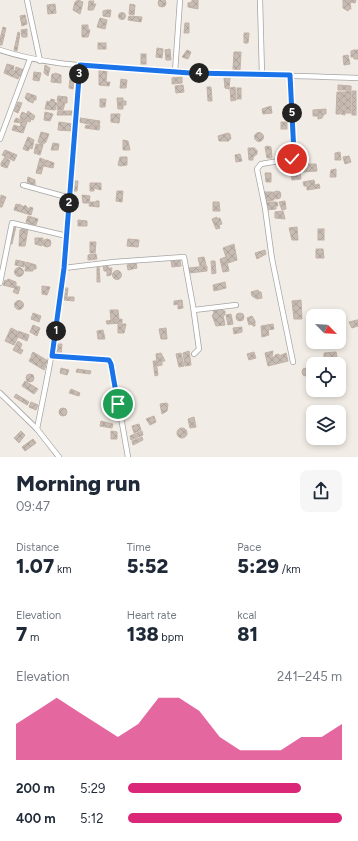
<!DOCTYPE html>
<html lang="en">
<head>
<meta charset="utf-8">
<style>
	body { margin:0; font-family:Figtree,sans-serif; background:#f6f6f7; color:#1f2937; height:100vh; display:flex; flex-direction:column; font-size:15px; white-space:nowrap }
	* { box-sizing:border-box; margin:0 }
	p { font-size:13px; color:#747a83 }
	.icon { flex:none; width:22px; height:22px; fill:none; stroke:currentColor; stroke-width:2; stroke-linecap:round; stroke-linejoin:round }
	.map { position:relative; height:457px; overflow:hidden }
	.sheet { display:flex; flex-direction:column; background:#fff; flex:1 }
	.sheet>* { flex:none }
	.needle { width:26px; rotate:114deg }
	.buttons { position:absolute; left:306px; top:309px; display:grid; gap:8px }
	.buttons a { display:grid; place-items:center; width:40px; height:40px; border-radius:8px; background:#fff; box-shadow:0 2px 6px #0003; font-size:20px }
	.pin { position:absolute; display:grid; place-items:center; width:34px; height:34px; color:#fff; margin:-17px; border:2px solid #fff; border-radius:50%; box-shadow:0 1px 4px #0007 }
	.km { position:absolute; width:20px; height:20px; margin:-10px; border-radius:50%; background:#222; color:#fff; font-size:11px; line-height:20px; text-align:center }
	.round { display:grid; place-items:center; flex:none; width:42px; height:42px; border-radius:8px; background:#f6f6f7 }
	.head { display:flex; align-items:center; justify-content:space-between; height:68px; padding:0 16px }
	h1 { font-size:22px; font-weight:800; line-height:30px }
	.figures { display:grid; grid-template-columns:repeat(3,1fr); gap:6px; height:68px; padding:4px 16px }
	.figures div { display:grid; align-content:center }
	.figures b { font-size:20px; font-weight:800 }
	.figures small { font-size:11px; font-weight:400 }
	.figures p { font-size:11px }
	.chart { height:112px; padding:8px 16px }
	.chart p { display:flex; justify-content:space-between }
	.chart svg { width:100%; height:72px; margin-top:4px; fill:#db2777; opacity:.7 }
	ul { padding:0 16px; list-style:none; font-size:13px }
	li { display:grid; grid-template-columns:64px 48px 1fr; align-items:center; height:30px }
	li i { height:10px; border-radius:5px; background:#db2777 }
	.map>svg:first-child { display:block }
</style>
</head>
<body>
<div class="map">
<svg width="358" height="457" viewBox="0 0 358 457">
	<defs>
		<pattern id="building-cross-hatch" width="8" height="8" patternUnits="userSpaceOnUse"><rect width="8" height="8" fill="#c6bcb4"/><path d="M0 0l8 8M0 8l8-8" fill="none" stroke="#aaa19a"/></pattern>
	</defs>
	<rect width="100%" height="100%" fill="#f1ece5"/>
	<g fill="url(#building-cross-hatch)" stroke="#c3b2a6">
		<circle cx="162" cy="3" r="4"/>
		<polygon points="78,0 83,2 80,14 73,10 75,2"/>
		<polygon points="192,0 198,0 198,9 188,7 188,3 192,2"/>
		<polygon points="343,0 356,0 355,3 350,2 351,9 349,9 348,11 343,8"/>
		<polygon points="89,1 94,1 93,4 96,4 93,10 88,10"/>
		<polygon points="55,4 56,13 48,14 47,5"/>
		<polygon points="130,4 135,5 134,15 129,14"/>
		<polygon points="106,10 111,10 110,17 103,16 103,11"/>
		<circle cx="122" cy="16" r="3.5"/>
		<polygon points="25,15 27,24 22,26 20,16"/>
		<polygon points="129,16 142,17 141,22 128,20"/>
		<polygon points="100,18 107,20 105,29 97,27"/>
		<polygon points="185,23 189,23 189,33 184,33"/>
		<polygon points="82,25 88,25 88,29 90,30 88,37 82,37"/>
		<polygon points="3,27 6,28 2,45 0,45 0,39"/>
		<polygon points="27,29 27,37 22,37 21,30"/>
		<polygon points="18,32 20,33 17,51 14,50"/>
		<polygon points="244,33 249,33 248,43 244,43"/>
		<rect x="98" y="43" width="8" height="6"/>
		<polygon points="157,48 163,49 162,58 156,57"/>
		<polygon points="170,49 171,60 166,60 165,50"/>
		<polygon points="187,50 191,52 188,59 182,57"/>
		<polygon points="354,50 358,50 358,59 354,59 354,57 351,57 351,51"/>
		<polygon points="234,52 241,52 240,70 233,69"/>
		<rect x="141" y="54" width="5" height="10"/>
		<polygon points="348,55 350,64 344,65 343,56"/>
		<polygon points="7,64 14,66 13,71 15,71 16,67 24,70 21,73 22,76 19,76 18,79 4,73"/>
		<polygon points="45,65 50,68 48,76 44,73"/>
		<polygon points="99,70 107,70 106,82 110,82 109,86 99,85"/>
		<polygon points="34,72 41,73 39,81 33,80"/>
		<polygon points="55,73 61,75 61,83 51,82 52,74 55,74"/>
		<polygon points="182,77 182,83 172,84 172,78"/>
		<polygon points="224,78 230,78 229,89 225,88"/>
		<polygon points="70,79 74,79 73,89 69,88"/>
		<polygon points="121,79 127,80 126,88 120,88"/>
		<polygon points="183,85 184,92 176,93 175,86"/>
		<polygon points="338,85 351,86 351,90 338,90"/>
		<polygon points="207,87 211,87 212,101 208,101"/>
		<polygon points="235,87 236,100 231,101 230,88"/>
		<rect x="237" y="88" width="4" height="11"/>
		<rect x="346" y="91" width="5" height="22"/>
		<rect x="352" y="91" width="4" height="24"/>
		<polygon points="337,92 341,92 340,114 336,114"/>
		<polygon points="341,92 346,92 345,115 341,114"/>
		<polygon points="27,93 36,96 36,100 34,100 33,103 28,101 25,98"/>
		<polygon points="58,96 67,97 67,103 57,101"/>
		<polygon points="117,98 123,98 123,101 126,101 126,105 123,105 123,109 118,109"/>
		<polygon points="51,99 55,100 54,102 57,103 55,110 45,109 47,101 50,102"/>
		<polygon points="100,99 106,99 105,107 100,107"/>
		<polygon points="18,102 22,103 18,113 14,111"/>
		<polygon points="58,102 65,103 63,110 57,110"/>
		<polygon points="271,106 272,113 263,114 262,109"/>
		<polygon points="326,109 326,114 324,114 322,118 318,119 318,116 313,116 313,110"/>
		<polygon points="28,111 35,116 33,120 31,119 30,122 21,119 20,117 22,112 27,114"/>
		<polygon points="58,111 73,111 73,115 57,115"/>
		<polygon points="45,112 53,114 50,121 44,120"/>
		<polygon points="111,114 120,114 119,123 111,122"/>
		<polygon points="16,118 27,122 23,133 12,130 14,125 20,127 21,123 14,122"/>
		<polygon points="80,118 100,121 99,126 79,122"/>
		<polygon points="59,122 73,124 72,131 58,130"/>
		<rect x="281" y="122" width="6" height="7"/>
		<polygon points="86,125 100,126 99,130 85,128"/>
		<polygon points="41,132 49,134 46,142 42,145 38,142"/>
		<circle cx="259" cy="137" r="4.5"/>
		<polygon points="228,133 230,134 231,139 229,139 229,141 219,141 218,136"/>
		<polygon points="28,137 34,140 32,149 30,148 28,151 23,149"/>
		<polygon points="123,140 128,141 130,150 123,150"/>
		<polygon points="53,143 59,144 58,150 51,150"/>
		<polygon points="36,144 43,145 40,155 37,154 38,148 36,154 34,153"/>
		<polygon points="267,146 271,147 272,158 267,158 265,147"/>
		<polygon points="248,148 255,148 255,150 257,150 257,154 253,157 253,160 249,160"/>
		<polygon points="5,150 17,155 14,161 2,155"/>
		<polygon points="340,152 341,160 335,160 335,153"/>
		<polygon points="240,154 242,161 236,162 235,155"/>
		<polygon points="349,156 351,162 345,164 343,157"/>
		<polygon points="5,157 10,161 7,168 1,166 1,163"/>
		<polygon points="120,157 127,157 127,165 120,166 118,165"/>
		<polygon points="40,158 45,160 41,174 36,173"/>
		<polygon points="46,160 54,163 53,168 44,166"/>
		<polygon points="306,164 316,164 317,171 303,172 303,166"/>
		<polygon points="291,165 299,165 301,179 292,180 291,174 296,173 296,171 291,171"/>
		<polygon points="336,169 336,177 330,177 331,170"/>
		<polygon points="265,173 271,173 271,182 266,182"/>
		<polygon points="28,177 35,180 35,186 27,184"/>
		<polygon points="314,180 315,185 319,184 320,188 307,190 307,186 304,186 303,182"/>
		<polygon points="74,181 78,181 77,191 73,191"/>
		<polygon points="90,183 101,183 101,190 94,188 94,191 90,191"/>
		<circle cx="277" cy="195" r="4"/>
		<polygon points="117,191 123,191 122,202 116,201"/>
		<polygon points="263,192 273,192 274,200 265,201"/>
		<polygon points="1,195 6,197 2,207 0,207"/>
		<polygon points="82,195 90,196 89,203 83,203"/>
		<polygon points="96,201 99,201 99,207 89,206 90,202 96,202"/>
		<polygon points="285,201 286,209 282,210 279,202"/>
		<polygon points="213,202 219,202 220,211 213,211"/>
		<polygon points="266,202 277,202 278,206 276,206 276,209 266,210"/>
		<polygon points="16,204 19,205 19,204 24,207 25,205 29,209 30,207 33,208 31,215 14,210"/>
		<polygon points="283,211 285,219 275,218 275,212"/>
		<polygon points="28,216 38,219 36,225 29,224 26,222"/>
		<polygon points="217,217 216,219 220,218 222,224 219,225 220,228 216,229 212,219"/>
		<polygon points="78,220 87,221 87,226 78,226"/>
		<polygon points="11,225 16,226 12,244 8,243"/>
		<polygon points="297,227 298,240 292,240 289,228"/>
		<polygon points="23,228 28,229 25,246 19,246 20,230"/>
		<rect x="318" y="229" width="6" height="11"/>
		<polygon points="35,238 43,238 42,246 35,244"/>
		<circle cx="47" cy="243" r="4"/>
		<polygon points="128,239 139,240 138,247 127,246"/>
		<polygon points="90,242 96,242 95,253 90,253"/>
		<polygon points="234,244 237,260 228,263 223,248"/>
		<polygon points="316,249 323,249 324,258 316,258"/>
		<polygon points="265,250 266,254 257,259 255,253"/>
		<polygon points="96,254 97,259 88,260 88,255"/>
		<polygon points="204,257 206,265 200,266 198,258"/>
		<polygon points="226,257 229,271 223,272 220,259"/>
		<polygon points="16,260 25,262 24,267 15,265"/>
		<polygon points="180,260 181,266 172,267 171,261"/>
		<polygon points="211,261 215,261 216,273 212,274"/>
		<polygon points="26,262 36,265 36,269 33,269 33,271 25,271"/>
		<polygon points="136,263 137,268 128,270 127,265"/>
		<polygon points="103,265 108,265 108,268 112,268 111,275 107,276 107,271 104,271"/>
		<polygon points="97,266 99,266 100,282 97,282"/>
		<polygon points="207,266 207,271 189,273 189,268"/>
		<circle cx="19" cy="272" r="4.5"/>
		<circle cx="117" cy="275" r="4.5"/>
		<polygon points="8,279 16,282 16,286 20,287 18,294 13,292 15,288 3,285 5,280 7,281"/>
		<polygon points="225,282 226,288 214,291 213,285"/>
		<polygon points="42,286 50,287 47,295 42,294"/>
		<polygon points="65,288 68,288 67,297 74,297 74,301 64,300"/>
		<polygon points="258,290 259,292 261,292 262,298 257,299 252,296 251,292"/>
		<polygon points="182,300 183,308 178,309 178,304 174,305 174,301"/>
		<polygon points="301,300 302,319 294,319 292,301"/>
		<circle cx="19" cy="305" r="4.5"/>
		<polygon points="222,307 223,311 225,311 225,315 223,315 225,325 216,326 212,315 214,314 213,309"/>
		<polygon points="110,310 118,310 119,319 111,320"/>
		<polygon points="33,313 41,316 39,322 31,319"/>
		<circle cx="240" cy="317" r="4"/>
		<polygon points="231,314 233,324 228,325 226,315"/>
		<polygon points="252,316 255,321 255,326 253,326 252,324 249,325 247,318"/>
		<polygon points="122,319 122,323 107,324 106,321"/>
		<polygon points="357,320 358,320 358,326 352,328 349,322"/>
		<polygon points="118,324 126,324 124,333 118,333"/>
		<polygon points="273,324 274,329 268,330 269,335 262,337 261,326"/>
		<polygon points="33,325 40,328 37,336 30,332"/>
		<polygon points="242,327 242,332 234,334 233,328"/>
		<polygon points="11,328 17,331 16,334 19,335 14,345 5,341"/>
		<polygon points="166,328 167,339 161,339 159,329"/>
		<polygon points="310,329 313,329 313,340 310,340 308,331"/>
		<polygon points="103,330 105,339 98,339 97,331"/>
		<polygon points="18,331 29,335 27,341 18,337 19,335 16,334"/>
		<polygon points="18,341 22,344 20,349 23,350 21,354 13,350"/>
		<polygon points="56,344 62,344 61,355 55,355"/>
		<polygon points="189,351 191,365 185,366 183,353"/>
		<polygon points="273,351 272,357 275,357 275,355 279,354 279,356 286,353 288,361 268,366 265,353"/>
		<polygon points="33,352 48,361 45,365 31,356"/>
		<polygon points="254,352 256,358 249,360 247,354"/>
		<polygon points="336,352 337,357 324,358 324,353"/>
		<polygon points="161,353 165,361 162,361 162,365 157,366 156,354"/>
		<polygon points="181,353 184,366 179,367 176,354"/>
		<polygon points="31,357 46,366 44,370 29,361"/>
		<polygon points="153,361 156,361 158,375 155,376"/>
		<polygon points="61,368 69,370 67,375 60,373"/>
		<circle cx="306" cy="372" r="4"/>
		<polygon points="77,369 91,371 90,374 76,372"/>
		<circle cx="30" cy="378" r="4"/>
		<polygon points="25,381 38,389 34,394 22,386"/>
		<polygon points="71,389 80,393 79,396 69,393"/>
		<polygon points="16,394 29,402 27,405 14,397"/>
		<polygon points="31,402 38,405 36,410 29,407"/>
		<polygon points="166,403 168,404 167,411 162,414 160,404"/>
		<polygon points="326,406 327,412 317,412 318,408"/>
		<circle cx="63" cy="412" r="4"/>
		<polygon points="154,416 156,422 150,425 146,419"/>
		<polygon points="194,417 196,427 190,428 188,419"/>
		<polygon points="101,421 113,424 112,428 100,426"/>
		<polygon points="139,424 141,430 134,433 132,426"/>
		<circle cx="182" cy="433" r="5"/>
		<polygon points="21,431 25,435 19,443 14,438"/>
		<polygon points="111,431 117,432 117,439 111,439"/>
		<polygon points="142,431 143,435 131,440 130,436"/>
		<polygon points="142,437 143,440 133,445 132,441"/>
		<polygon points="33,439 36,443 25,451 22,447"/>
	</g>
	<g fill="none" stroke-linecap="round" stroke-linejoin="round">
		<g stroke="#a6a6a6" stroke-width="6">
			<g id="minor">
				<polyline points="27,0 40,61"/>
				<polyline points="260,0 262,75"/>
				<path d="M 0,50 C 42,64 85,66 128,69 C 205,74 281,75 358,78"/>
				<polyline points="175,72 180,0"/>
				<polyline points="290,75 293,157 291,159 261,164 257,169 265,208 272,259 293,362"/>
				<polyline points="0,139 30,59"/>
				<polyline points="23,185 70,198"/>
				<polyline points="64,268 114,262 184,257 193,306 199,349 194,354"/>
				<polyline points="0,283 12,223 67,236"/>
				<polyline points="194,310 236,305"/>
				<polyline points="52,356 109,360 113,372 128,457"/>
				<polyline points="0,393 37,429 59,457"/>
				<path d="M 37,429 C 45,388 54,348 59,307 C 70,227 73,146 80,65"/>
			</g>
		</g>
		<use href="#minor" stroke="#fff" stroke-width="4.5"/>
	</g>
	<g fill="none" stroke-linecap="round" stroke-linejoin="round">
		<g stroke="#fff" stroke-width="8">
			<polyline id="route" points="118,404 111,364 109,360 52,356 64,268 80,65 190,73 290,75 294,154 292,159"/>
		</g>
		<use href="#route" stroke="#1a73e8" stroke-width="5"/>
	</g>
</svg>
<div class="buttons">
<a><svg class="needle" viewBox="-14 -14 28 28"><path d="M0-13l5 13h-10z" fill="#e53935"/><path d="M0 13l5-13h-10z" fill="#747a83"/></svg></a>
<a><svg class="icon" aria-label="locate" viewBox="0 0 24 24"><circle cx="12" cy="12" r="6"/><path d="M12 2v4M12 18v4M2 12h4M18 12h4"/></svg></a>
<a><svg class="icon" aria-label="layers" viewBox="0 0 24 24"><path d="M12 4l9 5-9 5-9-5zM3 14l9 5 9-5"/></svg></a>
</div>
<div class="pin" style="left:118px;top:404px;background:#1e9e55"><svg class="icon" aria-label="arrive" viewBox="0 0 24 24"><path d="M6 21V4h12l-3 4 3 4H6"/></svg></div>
<div class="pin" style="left:292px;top:159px;background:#d93025"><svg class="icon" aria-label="check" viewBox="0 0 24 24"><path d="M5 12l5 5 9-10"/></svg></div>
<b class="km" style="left:56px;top:331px">1</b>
<b class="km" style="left:69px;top:203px">2</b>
<b class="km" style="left:79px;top:74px">3</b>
<b class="km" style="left:199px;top:73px">4</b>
<b class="km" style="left:292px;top:113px">5</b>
</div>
<section class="sheet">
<div class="head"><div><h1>Morning run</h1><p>09:47</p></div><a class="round"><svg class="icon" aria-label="share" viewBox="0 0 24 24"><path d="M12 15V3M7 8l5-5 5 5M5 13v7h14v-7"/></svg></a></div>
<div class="figures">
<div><p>Distance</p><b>1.07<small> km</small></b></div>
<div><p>Time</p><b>5:52</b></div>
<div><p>Pace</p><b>5:29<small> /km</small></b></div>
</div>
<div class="figures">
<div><p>Elevation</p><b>7<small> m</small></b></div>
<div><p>Heart rate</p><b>138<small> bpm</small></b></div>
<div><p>kcal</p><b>81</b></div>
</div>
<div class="chart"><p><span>Elevation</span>241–245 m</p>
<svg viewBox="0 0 160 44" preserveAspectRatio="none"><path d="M0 44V22L10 14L20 6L30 14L40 22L50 30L60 22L70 6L80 6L90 14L100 30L110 38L120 38L130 38L140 30L150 30L160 22V44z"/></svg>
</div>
<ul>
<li><b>200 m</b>5:29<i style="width:81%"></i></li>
<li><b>400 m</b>5:12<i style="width:100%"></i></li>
</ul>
</section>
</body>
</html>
